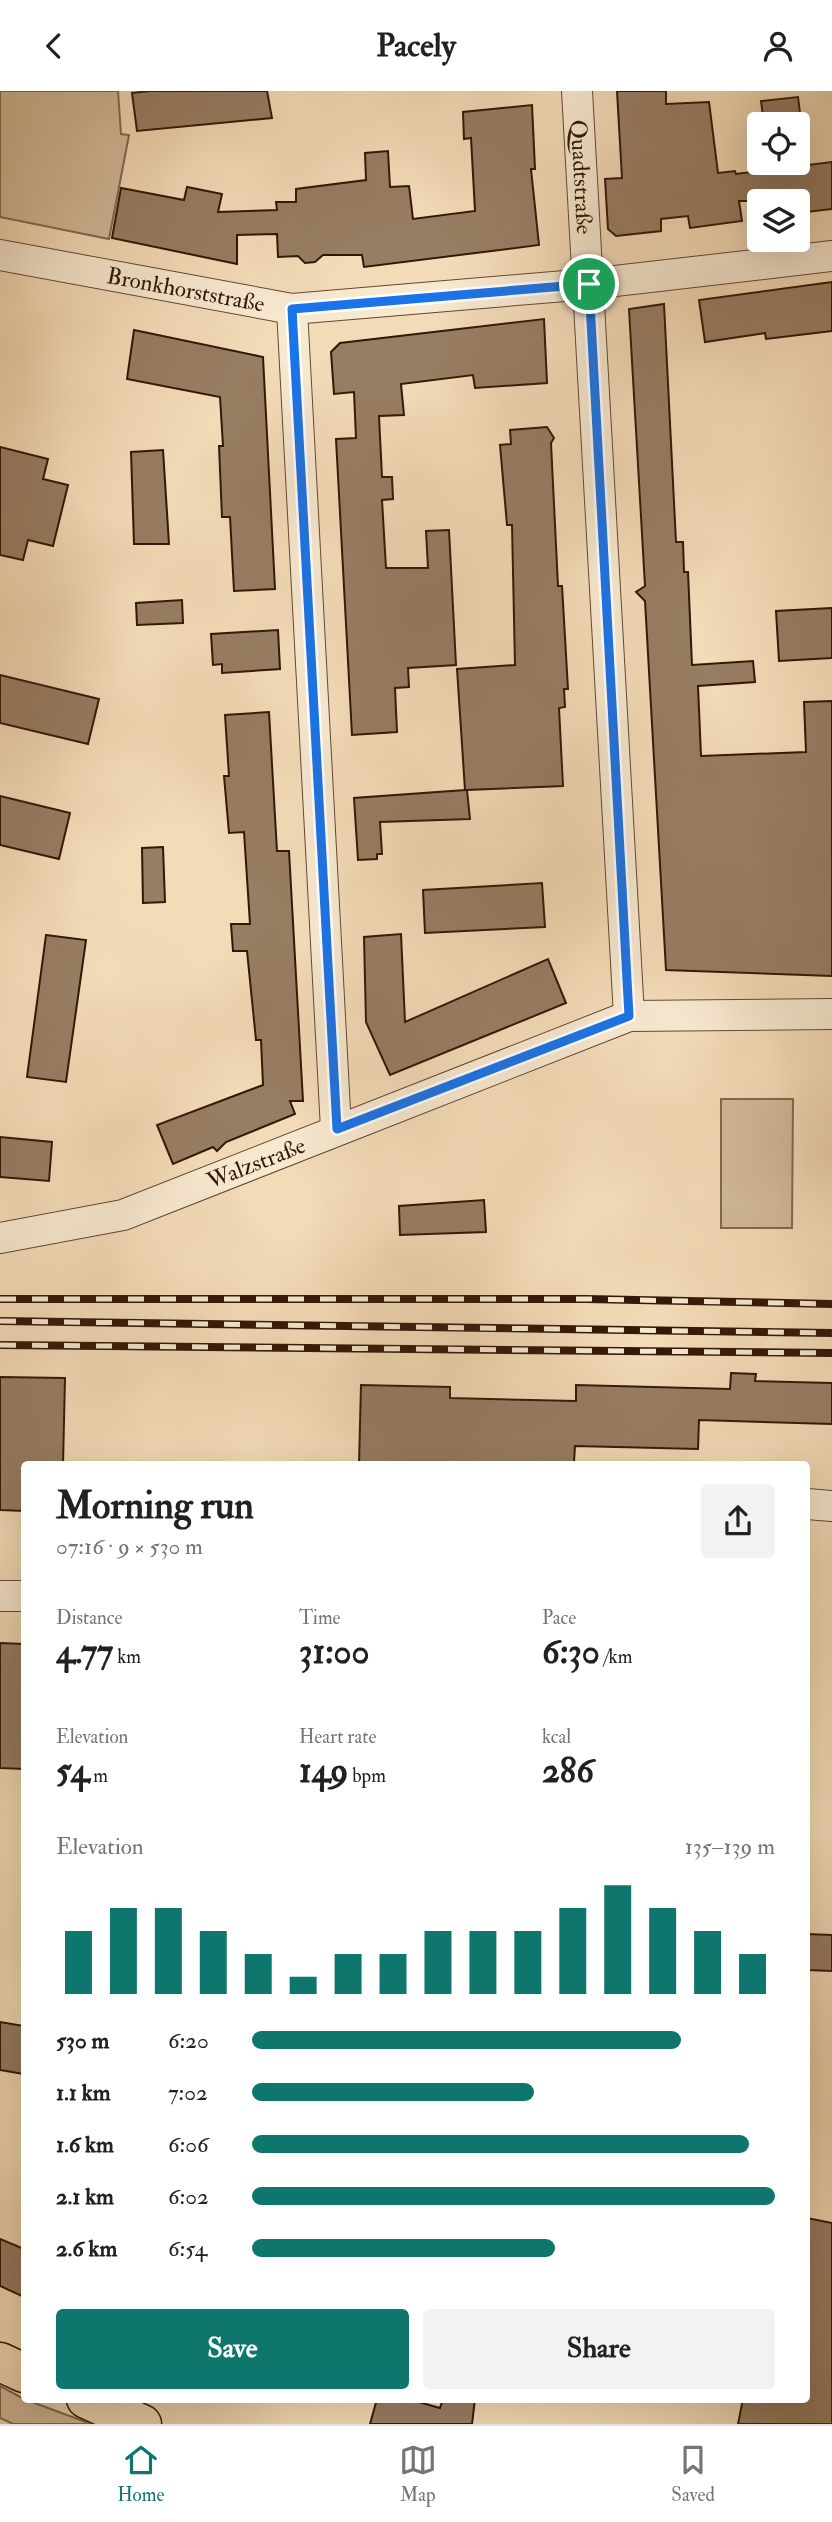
<!DOCTYPE html>
<html lang="en">
<head>
<meta charset="utf-8">
<style>
	body { margin:0; font-family:"IM FELL Double Pica",serif; background:#f2f2f2; color:#202124; height:100vh; display:flex; flex-direction:column; font-size:26px; white-space:nowrap }
	* { box-sizing:border-box; margin:0 }
	p { font-size:23px; color:#757577 }
	.icon { flex:none; width:38px; height:38px; fill:none; stroke:currentColor; stroke-width:2; stroke-linecap:round; stroke-linejoin:round }
	.map { position:relative; flex:1; overflow:hidden }
	.panel { position:absolute; left:21px; top:1370px; width:789px; height:942px; display:flex; flex-direction:column; background:#fff; border-radius:7px; box-shadow:0 7px 28px #0002 }
	.panel>* { flex:none }
	.tools { position:absolute; left:747px; top:21px; display:grid; gap:14px }
	.tools a { display:grid; place-items:center; width:63px; height:63px; border-radius:7px; background:#fff; box-shadow:0 7px 28px #0002; font-size:35px }
	.pin { position:absolute; display:grid; place-items:center; width:60px; height:60px; color:#fff; margin:-30px; border:4px solid #fff; border-radius:50%; box-shadow:0 2px 7px #0007 }
	.round { display:grid; place-items:center; flex:none; width:74px; height:74px; border-radius:7px; background:#f2f2f2 }
	.headline { display:flex; align-items:center; justify-content:space-between; height:119px; padding:0 35px }
	h1 { font-size:38px; font-weight:800; line-height:52px }
	.figures { display:grid; grid-template-columns:repeat(3,1fr); gap:10px; height:119px; padding:7px 35px }
	.figures div { display:grid; align-content:center }
	.figures b { font-size:35px; font-weight:800 }
	.figures small { font-size:19px; font-weight:400 }
	.figures p { font-size:19px }
	.chart { height:196px; padding:14px 35px }
	.chart p { display:flex; justify-content:space-between }
	.chart svg { width:100%; height:126px; margin-top:7px; stroke:#0f766e; stroke-width:6 }
	.button { display:flex; gap:14px; margin-top:auto; padding:14px 35px }
	.button a { flex:1; height:80px; border-radius:7px; background:#0f766e; color:#fff; font-size:28px; font-weight:800; line-height:80px; text-align:center }
	.button a+a { background:#f2f2f2; color:#202124 }
	ul { padding:0 35px; list-style:none; font-size:23px }
	li { display:grid; grid-template-columns:112px 84px 1fr; align-items:center; height:52px }
	li i { height:18px; border-radius:9px; background:#0f766e }
	header { display:flex; justify-content:space-between; align-items:center; height:91px; padding:0 35px; background:#fff; font-size:32px; font-weight:800 }
	.dock { display:flex; justify-content:space-around; align-items:center; height:98px; border-top:2px solid #e0e0e0; background:#fff; font-size:19px; color:#757577 }
	.dock a { display:grid; justify-items:center; gap:4px }
	.dock .active { color:#0f766e }
	.map>svg:first-child { display:block }
</style>
</head>
<body>
<header><svg class="icon" aria-label="back" viewBox="0 0 24 24"><path d="M15 5l-7 7 7 7"/></svg>Pacely<svg class="icon" aria-label="person" viewBox="0 0 24 24"><circle cx="12" cy="8" r="4"/><path d="M4 21q1-7 8-7t8 7"/></svg></header>
<div class="map">
<svg width="832" height="2333" viewBox="0 0 832 2333">
	<rect width="100%" height="100%" fill="#f3dbb7"/>
	<filter id="stains"><feTurbulence type="fractalNoise" baseFrequency=".00286" numOctaves="4"/><feColorMatrix values="0 0 0 0 .2 0 0 0 0 .09 0 0 0 0 .02 0 0 0 .5 -.17"/></filter>
	<radialGradient id="worn" r=".72"><stop offset=".6" stop-color="#630" stop-opacity="0"/><stop offset="1" stop-color="#630" stop-opacity=".3"/></radialGradient>
	<g fill="#d2ba99" stroke="#826850" stroke-width="2">
		<polygon points="0,0 118,0 121,43 129,44 109,148 0,126"/>
		<polygon points="721,1008 793,1008 792,1137 721,1137"/>
		<polygon points="0,2295 24,2308 91,2333 13,2333 0,2327"/>
	</g>
	<g fill="#977d63" stroke="#331707" stroke-width="2">
		<polygon points="150,0 267,0 272,27 137,40 132,2"/>
		<polygon points="617,0 666,0 666,13 709,11 718,82 735,80 736,83 832,71 832,118 798,122 798,110 739,110 742,130 690,137 688,125 661,128 661,140 616,145 608,138 605,88 622,87"/>
		<polygon points="798,6 801,30 764,33 761,10"/>
		<polygon points="532,14 535,78 531,78 539,154 364,176 362,164 323,164 315,171 305,172 298,165 278,166 277,143 237,144 237,173 112,147 121,97 184,109 187,96 222,103 218,121 277,119 276,111 296,111 296,98 366,89 365,62 388,60 390,96 409,95 413,128 475,120 471,47 464,48 463,21"/>
		<polygon points="832,191 832,240 766,248 765,242 705,251 699,209"/>
		<polygon points="664,213 676,451 683,451 684,481 688,481 692,574 753,570 755,591 698,595 701,665 806,661 804,611 832,610 832,885 666,879 645,510 636,501 645,495 629,218"/>
		<polygon points="544,228 547,292 475,297 473,284 401,293 404,324 379,325 382,386 392,386 393,408 382,409 386,477 428,477 426,440 449,439 456,574 408,577 409,596 395,597 397,641 352,644 336,348 356,347 354,301 334,303 331,261 340,252"/>
		<polygon points="134,239 263,266 275,498 234,500 230,426 222,426 219,355 223,355 220,306 127,288"/>
		<polygon points="547,336 554,347 551,352 558,495 562,495 568,598 564,598 565,616 559,617 563,695 467,699 470,728 380,731 382,763 377,763 377,768 358,769 354,707 465,699 457,578 515,574 512,434 507,434 500,354 511,353 510,339"/>
		<polygon points="0,356 48,368 43,388 68,394 53,455 28,449 23,469 0,464"/>
		<polygon points="163,359 169,453 134,453 131,361"/>
		<polygon points="182,509 183,532 137,534 136,512"/>
		<polygon points="832,517 832,567 779,570 776,520"/>
		<polygon points="278,539 280,578 222,582 222,573 213,574 211,543"/>
		<polygon points="0,584 99,608 88,653 0,632"/>
		<polygon points="269,621 277,760 289,760 303,1010 290,1010 295,1023 226,1051 217,1060 213,1056 173,1073 157,1034 263,994 261,949 256,949 247,860 233,860 231,833 250,833 244,741 229,742 224,685 229,685 225,624"/>
		<polygon points="0,705 70,722 59,768 0,754"/>
		<polygon points="163,756 165,811 143,812 142,757"/>
		<polygon points="542,792 545,836 425,842 423,799"/>
		<polygon points="401,843 405,931 548,868 566,912 390,984 366,931 364,846"/>
		<polygon points="46,844 86,849 66,991 27,986"/>
		<polygon points="0,1046 52,1051 49,1090 0,1086"/>
		<polygon points="484,1109 486,1141 400,1144 399,1115"/>
		<polygon points="731,1282 756,1283 755,1290 832,1292 832,1333 699,1329 698,1358 575,1355 574,1371 359,1374 361,1294 450,1296 450,1307 576,1310 576,1294 730,1298"/>
		<polygon points="0,1286 65,1287 63,1374 24,1374 24,1420 0,1419"/>
		<polygon points="0,1552 24,1553 24,1678 0,1677"/>
		<polygon points="807,1843 832,1844 832,1880 807,1879"/>
		<polygon points="0,1931 24,1935 24,1983 0,1979"/>
		<polygon points="807,2127 832,2132 832,2333 738,2333 743,2308 807,2308"/>
		<polygon points="0,2148 24,2158 24,2206 0,2195"/>
		<polygon points="377,2308 408,2308 440,2317 443,2308 475,2308 472,2333 370,2333"/>
	</g>
	<g fill="none" stroke-linecap="round" stroke-linejoin="round">
		<g stroke="#634833" stroke-width="32">
			<g id="minor">
				<path id="s1" d="M 577,0 L 629,925"/>
				<path id="s2" d="M 0,164 L 292,218 L 589,193 L 832,165"/>
				<polyline points="292,218 336,1038"/>
				<path id="s3" d="M 0,1147 L 123,1124 L 629,925 L 832,923"/>
				<polyline points="807,1413 832,1415"/>
				<polyline points="0,1505 24,1505"/>
			</g>
		</g>
		<g stroke="#331707" stroke-width="41">
			<g id="major">
				<polyline points="0,2271 24,2282"/>
				<polyline points="86,2308 142,2333"/>
			</g>
		</g>
		<use href="#minor" stroke="#f7e8d0" stroke-width="30"/>
		<use href="#major" stroke="#f3dbb7" stroke-width="38"/>
		<g stroke="#331707" stroke-width="8">
			<g id="rail">
				<polyline points="0,1208 586,1208 832,1213"/>
				<polyline points="0,1230 832,1242"/>
				<polyline points="0,1254 832,1262"/>
			</g>
		</g>
		<use href="#rail" stroke="#f7e8d0" stroke-width="5" stroke-dasharray="16" stroke-linecap="butt"/>
	</g>
	<g fill="none" stroke-linecap="round" stroke-linejoin="round">
		<g stroke="#fff" stroke-width="14">
			<polygon id="route" points="589,193 629,925 337,1038 292,218"/>
		</g>
		<use href="#route" stroke="#1a73e8" stroke-width="9"/>
	</g>
	<g text-anchor="middle" stroke-width="5" stroke-linejoin="round" paint-order="stroke">
		<g font-size="23" fill="#331707" stroke="#f7e8d0">
			<text dy="8" stroke="none"><textPath href="#s1" startOffset="86">Quadtstraße</textPath></text>
			<text dy="8" stroke="none"><textPath href="#s2" startOffset="189">Bronkhorststraße</textPath></text>
			<text dy="8" stroke="none"><textPath href="#s3" startOffset="268">Walzstraße</textPath></text>
		</g>
	</g>
	<rect width="100%" height="100%" filter="url(#stains)"/>
	<rect width="100%" height="100%" fill="url(#worn)"/>
</svg>
<div class="tools">
<a><svg class="icon" aria-label="locate" viewBox="0 0 24 24"><circle cx="12" cy="12" r="6"/><path d="M12 2v4M12 18v4M2 12h4M18 12h4"/></svg></a>
<a><svg class="icon" aria-label="layers" viewBox="0 0 24 24"><path d="M12 4l9 5-9 5-9-5zM3 14l9 5 9-5"/></svg></a>
</div>
<div class="pin" style="left:589px;top:193px;background:#1e9e55"><svg class="icon" aria-label="arrive" viewBox="0 0 24 24"><path d="M6 21V4h12l-3 4 3 4H6"/></svg></div>
<section class="panel">
<div class="headline"><div><h1>Morning run</h1><p>07:16 · 9 × 530 m</p></div><a class="round"><svg class="icon" aria-label="share" viewBox="0 0 24 24"><path d="M12 15V3M7 8l5-5 5 5M5 13v7h14v-7"/></svg></a></div>
<div class="figures">
<div><p>Distance</p><b>4.77<small> km</small></b></div>
<div><p>Time</p><b>31:00</b></div>
<div><p>Pace</p><b>6:30<small> /km</small></b></div>
</div>
<div class="figures">
<div><p>Elevation</p><b>54<small> m</small></b></div>
<div><p>Heart rate</p><b>149<small> bpm</small></b></div>
<div><p>kcal</p><b>286</b></div>
</div>
<div class="chart"><p><span>Elevation</span>135–139 m</p>
<svg viewBox="0 0 160 44" preserveAspectRatio="none"><path d="M5 44V22M15 44V14M25 44V14M35 44V22M45 44V30M55 44V38M65 44V30M75 44V30M85 44V22M95 44V22M105 44V22M115 44V14M125 44V6M135 44V14M145 44V22M155 44V30"/></svg>
</div>
<ul>
<li><b>530 m</b>6:20<i style="width:82%"></i></li>
<li><b>1.1 km</b>7:02<i style="width:54%"></i></li>
<li><b>1.6 km</b>6:06<i style="width:95%"></i></li>
<li><b>2.1 km</b>6:02<i style="width:100%"></i></li>
<li><b>2.6 km</b>6:54<i style="width:58%"></i></li>
</ul>
<div class="button"><a>Save</a><a>Share</a></div>
</section>
</div>
<nav class="dock">
<a class="active"><svg class="icon" aria-label="home" viewBox="0 0 24 24"><path d="M3 11l9-7 9 7M6 9v11h12V9"/></svg>Home</a>
<a><svg class="icon" aria-label="map" viewBox="0 0 24 24"><path d="M3 6l6-2 6 2 6-2v14l-6 2-6-2-6 2zM9 4v14M15 6v14"/></svg>Map</a>
<a><svg class="icon" aria-label="saved" viewBox="0 0 24 24"><path d="M7 4h10v16l-5-4-5 4z"/></svg>Saved</a>
</nav>
</body>
</html>
